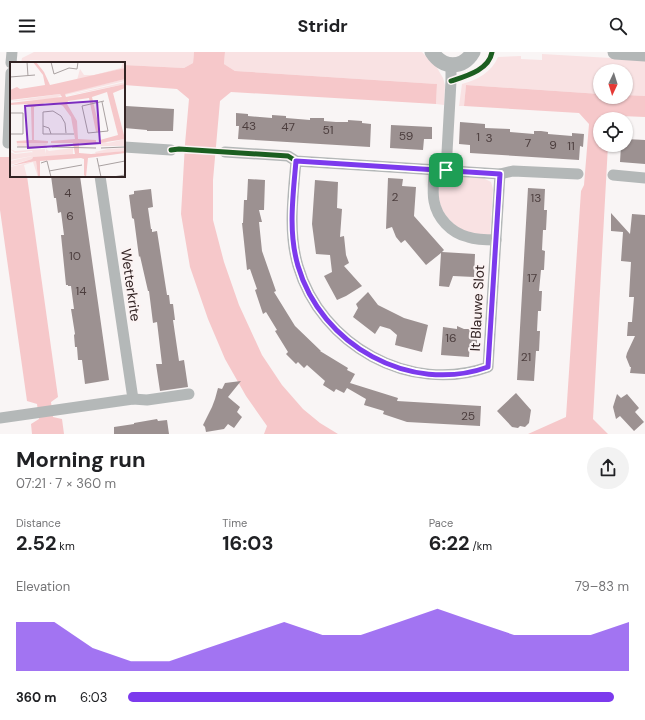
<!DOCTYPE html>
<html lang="en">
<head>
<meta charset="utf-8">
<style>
	body { margin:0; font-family:"DM Sans",sans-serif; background:#f2f2f2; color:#202124; height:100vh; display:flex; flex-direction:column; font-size:15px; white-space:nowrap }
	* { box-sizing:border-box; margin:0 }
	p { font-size:13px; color:#757577 }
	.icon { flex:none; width:22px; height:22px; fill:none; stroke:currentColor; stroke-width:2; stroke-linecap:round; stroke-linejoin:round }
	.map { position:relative; height:382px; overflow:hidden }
	.drawer { display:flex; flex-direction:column; background:#fff; flex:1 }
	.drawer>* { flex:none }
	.needle { width:26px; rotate:184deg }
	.buttons { position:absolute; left:593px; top:12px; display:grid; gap:8px }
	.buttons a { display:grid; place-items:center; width:40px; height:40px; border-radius:50%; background:#fff; box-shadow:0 1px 3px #0004; font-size:20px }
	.pin { position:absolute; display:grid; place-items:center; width:34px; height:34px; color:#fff; margin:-17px; border-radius:8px; box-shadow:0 2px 6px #0006 }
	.round { display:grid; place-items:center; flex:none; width:42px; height:42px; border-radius:21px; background:#f2f2f2 }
	.summary { display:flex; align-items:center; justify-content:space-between; height:68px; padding:0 16px }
	h1 { font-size:22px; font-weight:700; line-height:30px }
	.figures { display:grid; grid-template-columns:repeat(3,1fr); gap:6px; height:68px; padding:4px 16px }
	.figures div { display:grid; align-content:center }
	.figures b { font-size:20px; font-weight:700 }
	.figures small { font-size:11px; font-weight:400 }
	.figures p { font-size:11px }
	.chart { height:112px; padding:8px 16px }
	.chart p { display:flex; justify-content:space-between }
	.chart svg { width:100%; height:72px; margin-top:4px; fill:#7c3aed; opacity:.7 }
	ul { padding:0 16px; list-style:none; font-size:13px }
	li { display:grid; grid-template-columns:64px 48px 1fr; align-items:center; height:30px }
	li i { height:10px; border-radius:5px; background:#7c3aed }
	header { display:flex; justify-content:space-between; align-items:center; height:52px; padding:0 16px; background:#fff; font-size:18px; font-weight:700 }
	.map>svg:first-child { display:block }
</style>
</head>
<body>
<header><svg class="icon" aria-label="menu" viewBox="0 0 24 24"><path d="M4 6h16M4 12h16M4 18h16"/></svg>Stridr<svg class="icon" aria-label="search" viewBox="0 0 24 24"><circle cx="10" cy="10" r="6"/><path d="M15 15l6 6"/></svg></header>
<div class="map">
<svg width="645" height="382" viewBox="0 0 645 382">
	<rect width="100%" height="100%" fill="#f9f5f5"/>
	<g fill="#f9e2e3">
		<polygon points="34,0 194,0 193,11 184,16 124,13 124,11 89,11 30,8 29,11 21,11 22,6"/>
		<polygon points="225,0 422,0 431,10 436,14 443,26 445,33 444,53 436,52 437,32 235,19 224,12"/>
		<path d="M 542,2 L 645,8 L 645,44 L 626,43 L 626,19 L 600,19 L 600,42 L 466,33 L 464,54 L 459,54 L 462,32 C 477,28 492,20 498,5 L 521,4 L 521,7 L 542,8 Z"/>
		<path d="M 439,124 L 483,126 L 491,130 L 493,137 L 490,183 C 483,182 475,182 468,180 C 460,178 455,174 450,168 C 437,156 438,140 439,124 Z"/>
	</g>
	<g fill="#f6c8ca">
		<polygon points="194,0 225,0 224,12 235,19 437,32 436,52 231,40 220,49 213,128 213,168 224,210 239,253 262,303 282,333 303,357 320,371 338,382 264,382 267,374 246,344 225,307 208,267 190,215 181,162 185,92 189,47 177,37 124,33 124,13 184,16 193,11"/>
		<polygon points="466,33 600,42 600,45 626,45 626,43 645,44 645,65 621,64 616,67 600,67 600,93 608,93 593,367 608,382 528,382 566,365 581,139 584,133 589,72 579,61 464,54"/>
		<polygon points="0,105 11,105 11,124 27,124 58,345 51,350 53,365 62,367 64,382 32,382 31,372 39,367 37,352 27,349 0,158"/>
	</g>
	<polygon fill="#f9f5f5" points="183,94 218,96 218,103 182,101"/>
	<g fill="#9c9191">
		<polygon points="126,54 174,57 173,79 147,79 147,78 124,76 124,56 126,56"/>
		<polygon points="236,61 248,62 248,64 272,66 272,63 286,64 286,66 310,68 310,66 324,66 324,69 336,70 348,70 348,68 362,69 362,71 371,72 370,95 238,87 239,74 236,74"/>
		<polygon points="460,70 485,72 485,76 510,77 510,80 534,82 534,79 541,79 548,80 548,82 572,84 572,81 584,82 583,95 580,94 579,108 470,101 470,93 459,92"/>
		<polygon points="391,73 432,75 432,87 424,87 423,98 390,96"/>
		<polygon points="626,87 645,88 645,112 620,110 621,93 626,93"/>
		<polygon points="51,124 80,124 109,328 85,332 82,308 78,308 77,295 75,295 74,283 75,282 71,257 74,257 71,234 68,234 68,233 66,233 61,183 64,183 61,160 58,161 56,146 54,146"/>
		<polygon points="388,126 403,127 402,134 416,135 414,164 444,198 442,200 475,202 474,225 453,224 449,235 439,234 441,201 426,213 405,188 401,191 396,185 392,175 386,177"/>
		<polygon points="248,127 265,128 264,158 259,158 262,170 259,170 262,199 276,239 274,240 295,274 321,299 320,299 348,316 347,318 355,322 350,331 398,346 397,349 481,354 480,374 407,370 383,362 384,359 364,353 366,347 347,336 344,341 336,337 334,340 323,333 325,329 307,313 304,316 298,310 296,312 286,302 288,300 275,279 277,278 266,260 263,262 255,238 257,237 250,217 247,218 242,171 243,171 244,148 247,148"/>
		<polygon points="315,128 338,130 337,156 342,157 340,185 344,184 346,203 349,211 344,214 362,234 346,244 337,248 324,224 332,220 330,203 316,202 312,172"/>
		<polygon points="528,136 545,137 544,158 547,158 546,178 543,178 542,198 545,199 544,218 541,218 539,239 542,239 541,259 538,259 537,279 540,279 539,299 536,299 534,329 517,328"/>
		<polygon points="151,137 153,155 148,156 151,177 152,177 152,180 157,179 167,243 169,243 170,252 173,252 175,268 173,268 179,309 184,308 188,335 160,339 156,312 162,312 157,270 153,271 149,239 148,239 140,204 139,205 134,167 132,166 129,143 134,142 134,139"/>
		<polygon points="611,161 630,182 632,162 645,163 645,322 630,321 631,315 630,315 626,305 627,301 635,284 627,284 628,270 632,270 634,245 629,245 631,210 621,209 623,180 611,179"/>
		<polygon points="368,240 378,253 404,266 428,273 422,300 395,293 397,283 390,277 380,274 375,282 353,265 358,256 356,252"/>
		<polygon points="457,274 464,277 477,277 477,292 470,291 469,305 441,303 443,275 457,277"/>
		<polygon points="241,329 228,345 240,355 237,360 242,365 234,376 228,372 224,377 206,380 205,375 203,373 212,355 215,347 218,336 222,337 225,331"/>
		<polygon points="516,341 531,358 529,371 525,375 520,374 518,376 512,375 497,359"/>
		<polygon points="617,342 621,346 627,342 639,356 635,360 644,370 634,379 620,364 616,367 613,355"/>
		<polygon points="157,367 158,369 167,368 169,382 114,382 114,375 134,372 134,371"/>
	</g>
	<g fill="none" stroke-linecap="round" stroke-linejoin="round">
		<g stroke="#b4b8b8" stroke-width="11">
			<polyline points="11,11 12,0"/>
			<polyline points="8,91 11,21"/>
			<polyline points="124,95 171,98"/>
			<path d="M 225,100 L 288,104 L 296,109 L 500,122 L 488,315 C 410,343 321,293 298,214 C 288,180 293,144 296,109"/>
			<path d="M 434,117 C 434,127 432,139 434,149 C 437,166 451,181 468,185 C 477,188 486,188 496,188"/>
			<polyline points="446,118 451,29 451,13"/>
			<polyline points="500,122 513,119 578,122"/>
			<polyline points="613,123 645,126"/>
			<polyline points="133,347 147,348 189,342"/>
			<polyline points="0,366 133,347 100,124"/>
		</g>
		<g stroke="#b3b7b7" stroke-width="15">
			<path d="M 432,0 C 443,17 463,17 473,0"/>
			<polyline points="615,0 645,2"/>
		</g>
		<g stroke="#fbf3f3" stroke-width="8">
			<g id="cycleway">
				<path d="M 451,29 C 466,24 489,18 492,0"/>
				<path d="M 171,98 L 179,97 L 288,104 L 296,109 L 500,122 L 488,315 C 410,343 321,293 298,214 C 288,180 293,144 296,109"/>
			</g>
		</g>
		<use href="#cycleway" stroke="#1b5e20" stroke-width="5"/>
	</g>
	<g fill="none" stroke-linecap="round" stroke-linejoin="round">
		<g stroke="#fff" stroke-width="8">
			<path id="route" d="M 296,109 L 500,122 L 488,315 C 410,343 321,293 298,214 C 288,180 293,144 296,109 Z"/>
		</g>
		<use href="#route" stroke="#7c3aed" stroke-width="5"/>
	</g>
	<g text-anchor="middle" stroke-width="4" stroke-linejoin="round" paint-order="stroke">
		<g font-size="12" fill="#4c3e3e">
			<text x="249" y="78">43</text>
			<text x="288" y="79">47</text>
			<text x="328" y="82">51</text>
			<text x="406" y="88">59</text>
			<text x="478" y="89">1</text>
			<text x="489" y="90">3</text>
			<text x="528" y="95">7</text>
			<text x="553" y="97">9</text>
			<text x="571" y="98">11</text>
			<text x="68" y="145">4</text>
			<text x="395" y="149">2</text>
			<text x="536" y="150">13</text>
			<text x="70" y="168">6</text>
			<text x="75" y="208">10</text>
			<text x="532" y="230">17</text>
			<text x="81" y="243">14</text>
			<text x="451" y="290">16</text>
			<text x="526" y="309">21</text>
			<text x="468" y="368">25</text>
		</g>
		<g font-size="14" fill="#322323" stroke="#fbf3f3">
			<text transform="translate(131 233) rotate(82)" y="5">Wetterkrite</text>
			<text transform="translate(477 256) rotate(-87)" y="5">It Blauwe Slot</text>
		</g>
	</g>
	<g transform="translate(10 10)">
		<rect width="115" height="115" fill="#f9f5f5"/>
		<path d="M 113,0 L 115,0 L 115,6 L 67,18 L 70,7 L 74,13 L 84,13 L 111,6 ZM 115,17 L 115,19 L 55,33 L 55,31 ZM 115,20 L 115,22 L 55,34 ZM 50,32 L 51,34 L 47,35 L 51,36 L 44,37 L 0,39 ZM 115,77 L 115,84 L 91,84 L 89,81 L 89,78 L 98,81 ZM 6,79 L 38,81 L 38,79 L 38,81 L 34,85 L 8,85 ZM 63,86 L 63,94 L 23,95 L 22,97 L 0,103 L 0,99 L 22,94 L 0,98 L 0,90 L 5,92 L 23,90 L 24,92 L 22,89 L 5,91 L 0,87 L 5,89 L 35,87 L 36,92 L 36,87 L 39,89 ZM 115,86 L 115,89 L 86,92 L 85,90 L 98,87 ZM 26,99 L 28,115 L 23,100 L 14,103 L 17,115 L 0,115 L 0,105 Z" fill="#f9e2e3"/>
		<path d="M 23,0 L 26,0 L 34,10 L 40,23 L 115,6 L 115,17 L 55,32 L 56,35 L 115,22 L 115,26 L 103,31 L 115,77 L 90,81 L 90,78 L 108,73 L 97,30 L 82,35 L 90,69 L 86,70 L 79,36 L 58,39 L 57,42 L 67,59 L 68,77 L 86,78 L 86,81 L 69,81 L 69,91 L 81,92 L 115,89 L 115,91 L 78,96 L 76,115 L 74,113 L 74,97 L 71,96 L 30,99 L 30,115 L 28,115 L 26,99 L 0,104 L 22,97 L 23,95 L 65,92 L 63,81 L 41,81 L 41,79 L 65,77 L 61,55 L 53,44 L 47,41 L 35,41 L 24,45 L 24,78 L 38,79 L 38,81 L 7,81 L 7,79 L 22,78 L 21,45 L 17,42 L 0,43 L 0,41 L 52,35 L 50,32 L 0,38 L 0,28 L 7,25 L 10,27 L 35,23 L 33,13 Z" fill="#f6c8ca"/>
		<path fill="none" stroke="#a9a1a1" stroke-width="1" d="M 17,0 L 18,14M 41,0 L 44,12 L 59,6 L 67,7 L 68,0M 0,15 L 25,13M 92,40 L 98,69 L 78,71 L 72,44 L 94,39M 0,51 L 13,51 L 13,72 L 0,72M 33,64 L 39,66 L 41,72M 56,71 L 55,61 L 51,54 L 43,49 L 33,50 L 33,72 L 64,72M 7,85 L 37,85M 42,85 L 86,86M 91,86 L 115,85M 87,96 L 91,115M 31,101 L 37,99 L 41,115M 89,104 L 115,99M 39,109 L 72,103M 103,115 L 115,113"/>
		<path fill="#7b2cbf" fill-opacity="0.15" stroke="#7b2cbf" stroke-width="2" d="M 87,39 L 90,81 L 18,86 L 15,44 Z"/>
		<rect width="115" height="115" fill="none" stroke="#322323" stroke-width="2"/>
	</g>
</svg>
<div class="buttons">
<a><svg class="needle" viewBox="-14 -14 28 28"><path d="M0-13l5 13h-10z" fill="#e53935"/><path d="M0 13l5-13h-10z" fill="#757577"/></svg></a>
<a><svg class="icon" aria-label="locate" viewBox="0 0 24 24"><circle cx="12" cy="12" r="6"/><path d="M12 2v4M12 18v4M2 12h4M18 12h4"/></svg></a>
</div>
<div class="pin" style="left:446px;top:118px;background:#1e9e55"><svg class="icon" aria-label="arrive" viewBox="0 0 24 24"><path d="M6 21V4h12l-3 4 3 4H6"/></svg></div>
</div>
<section class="drawer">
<div class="summary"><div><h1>Morning run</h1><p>07:21 · 7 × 360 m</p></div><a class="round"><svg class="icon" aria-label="share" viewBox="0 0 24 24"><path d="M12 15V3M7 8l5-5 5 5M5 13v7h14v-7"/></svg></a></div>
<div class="figures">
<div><p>Distance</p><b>2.52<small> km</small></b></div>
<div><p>Time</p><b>16:03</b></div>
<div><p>Pace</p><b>6:22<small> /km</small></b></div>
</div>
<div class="chart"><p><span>Elevation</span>79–83 m</p>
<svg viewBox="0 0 160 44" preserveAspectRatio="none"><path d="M0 44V14L10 14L20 30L30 38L40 38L50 30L60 22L70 14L80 22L90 22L100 14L110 6L120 14L130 22L140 22L150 22L160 14V44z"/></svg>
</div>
<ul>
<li><b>360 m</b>6:03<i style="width:97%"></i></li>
</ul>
</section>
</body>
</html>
